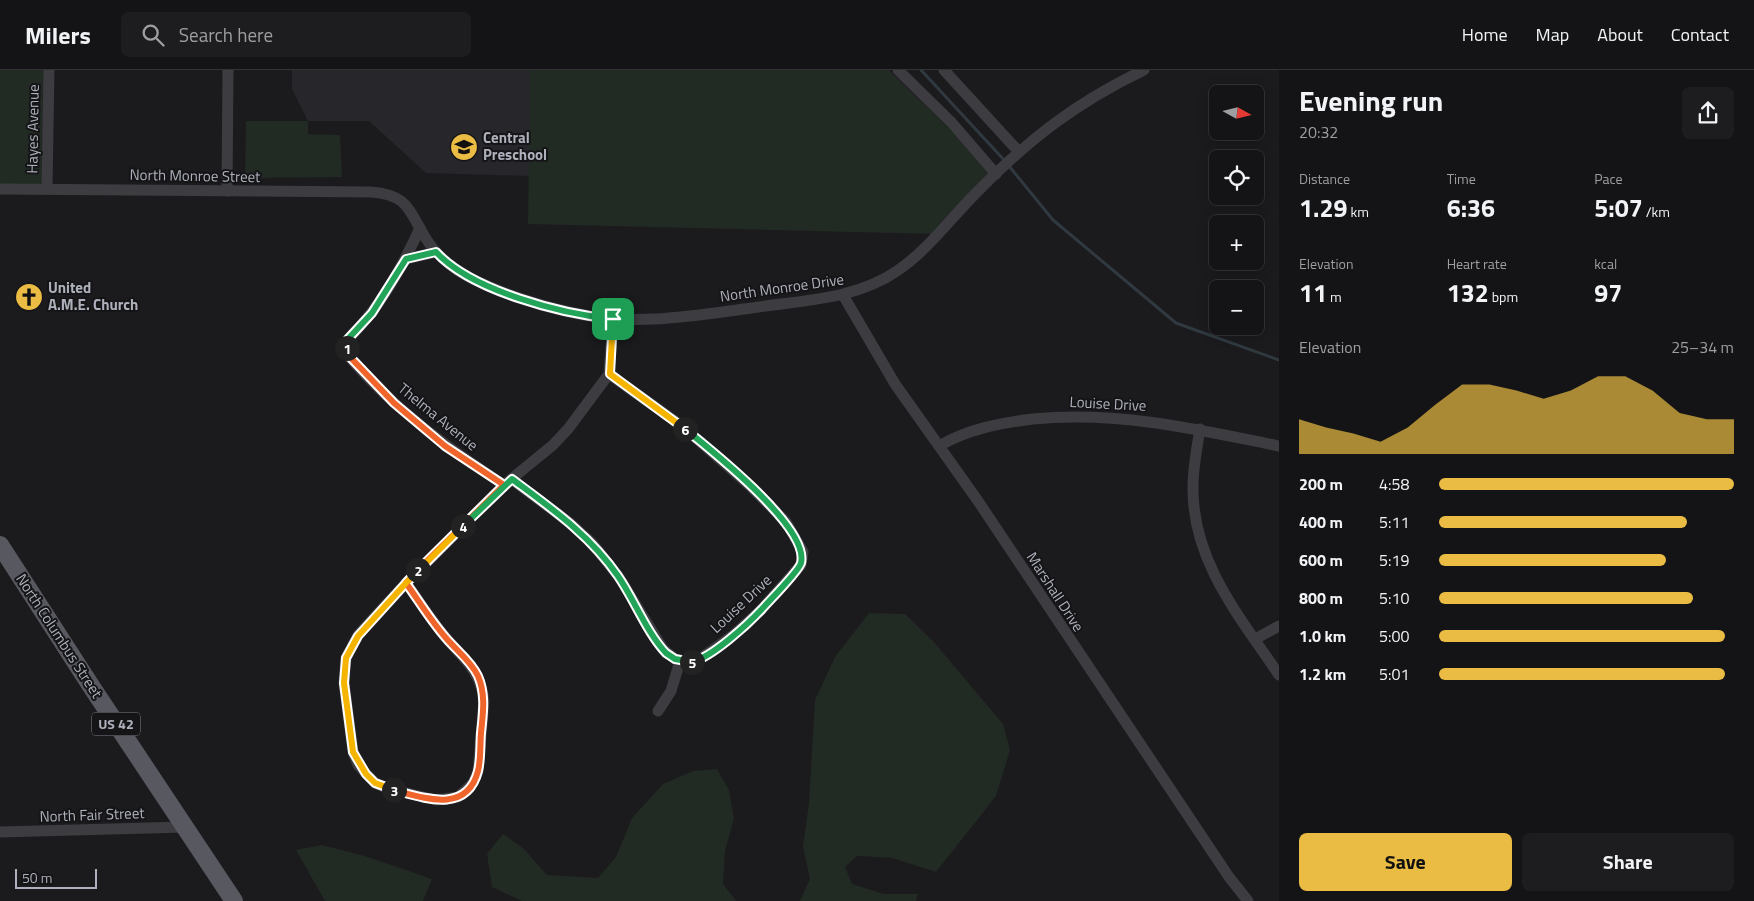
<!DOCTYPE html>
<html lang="en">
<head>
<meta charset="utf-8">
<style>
	body { margin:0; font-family:"Titillium Web",sans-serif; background:#1d1d1f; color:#f1f3f6; height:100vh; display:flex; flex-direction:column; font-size:19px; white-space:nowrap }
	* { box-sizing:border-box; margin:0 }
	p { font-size:16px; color:#9d9ea1 }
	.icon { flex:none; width:28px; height:28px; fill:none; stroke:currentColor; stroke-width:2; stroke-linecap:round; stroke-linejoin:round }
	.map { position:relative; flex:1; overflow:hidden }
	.details { display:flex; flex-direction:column; background:#141416; width:475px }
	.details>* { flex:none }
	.needle { width:32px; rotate:98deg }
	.fabs { position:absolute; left:1209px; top:15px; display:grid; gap:10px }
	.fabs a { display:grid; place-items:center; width:55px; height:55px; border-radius:8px; background:#141416; box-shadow:0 2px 12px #0003,0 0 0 1px #333335; font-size:25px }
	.scale { position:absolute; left:15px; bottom:12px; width:82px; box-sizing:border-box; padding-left:5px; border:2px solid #aeb1bb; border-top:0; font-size:14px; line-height:18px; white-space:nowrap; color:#aeb1bb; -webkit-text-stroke:4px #151518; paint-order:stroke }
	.pin { position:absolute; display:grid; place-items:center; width:42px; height:42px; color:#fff; margin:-21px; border-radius:10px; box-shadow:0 2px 8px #0006 }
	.km { position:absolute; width:25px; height:25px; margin:-12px; border-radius:50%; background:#222; color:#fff; font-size:14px; line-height:25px; text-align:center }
	.round { display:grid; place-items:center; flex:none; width:52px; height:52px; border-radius:8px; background:#1d1d1f }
	.head { display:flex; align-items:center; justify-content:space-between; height:85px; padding:0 20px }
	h1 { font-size:28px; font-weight:700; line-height:38px }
	.metrics { display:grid; grid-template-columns:repeat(3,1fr); gap:8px; height:85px; padding:5px 20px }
	.metrics div { display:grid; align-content:center }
	.metrics b { font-size:25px; font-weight:700 }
	.metrics small { font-size:14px; font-weight:400 }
	.metrics p { font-size:14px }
	.chart { height:140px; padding:10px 20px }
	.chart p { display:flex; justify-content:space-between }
	.chart svg { width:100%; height:90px; margin-top:5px; fill:#ebbc44; opacity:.7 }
	.action { display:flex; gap:10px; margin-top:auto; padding:10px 20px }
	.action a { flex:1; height:58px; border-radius:8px; background:#ebbc44; color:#111; font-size:20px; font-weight:700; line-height:58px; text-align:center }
	.action a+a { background:#1d1d1f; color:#f1f3f6 }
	ul { padding:0 20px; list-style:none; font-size:16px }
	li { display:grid; grid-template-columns:80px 60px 1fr; align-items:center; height:38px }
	li i { height:12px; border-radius:6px; background:#ebbc44 }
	header { display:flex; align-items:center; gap:30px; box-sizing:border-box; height:70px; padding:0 25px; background:#141416; border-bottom:1px solid #333335 }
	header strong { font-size:24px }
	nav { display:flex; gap:28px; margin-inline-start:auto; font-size:18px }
	.search { width:350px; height:45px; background:#1d1d1f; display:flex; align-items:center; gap:12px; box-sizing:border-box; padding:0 18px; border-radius:8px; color:#9d9ea1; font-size:19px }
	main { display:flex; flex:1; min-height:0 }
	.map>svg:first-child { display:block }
</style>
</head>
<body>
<header>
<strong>Milers</strong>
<div class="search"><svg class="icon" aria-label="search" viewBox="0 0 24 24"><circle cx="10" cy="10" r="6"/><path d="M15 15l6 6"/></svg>Search here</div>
<nav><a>Home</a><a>Map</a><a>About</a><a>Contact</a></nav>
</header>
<main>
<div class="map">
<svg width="1279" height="831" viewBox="0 0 1279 831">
	<rect width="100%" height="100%" fill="#1b1a1d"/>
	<polygon fill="#27262a" points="292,0 530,0 530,106 426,103 369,51 308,51 292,19"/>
	<g fill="#222a24">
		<polygon points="0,0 48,0 45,118 0,118"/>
		<polygon points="530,0 889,0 996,104 935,164 528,154"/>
		<polygon points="246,51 308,51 308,64 340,65 342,107 245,108"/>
		<polygon points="869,543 905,544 933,571 1003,654 1010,680 996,726 936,802 892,788 857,786 845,797 852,814 884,824 918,824 916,831 800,831 810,809 803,776 809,733 815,630 835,587"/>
		<polygon points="717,699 729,720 734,749 725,781 723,814 736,831 522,831 492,817 487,784 503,764 524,779 547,805 598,808 616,787 632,748 663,714 693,701"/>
		<polygon points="322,775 365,786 432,809 423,831 325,831 296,780"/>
	</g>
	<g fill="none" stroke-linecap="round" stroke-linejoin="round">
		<g stroke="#303940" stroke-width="3">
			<polyline points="921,0 1005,91"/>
			<polyline points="1009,96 1053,150 1176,253 1279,290"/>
		</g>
		<g stroke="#3c3c41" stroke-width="11">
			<polyline points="898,0 952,53 996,104"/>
			<polyline points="944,0 1019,82"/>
			<path d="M 0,119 L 371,122 C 408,125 408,139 425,167 C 432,179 442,189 453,197 C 481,218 540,236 574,243 C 636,257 697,245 759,237 C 806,230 856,229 897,201 C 928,180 951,148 977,122 C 1029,69 1077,32 1144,0"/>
			<polyline points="47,119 49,0"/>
			<polyline points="227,121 228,0"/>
			<path d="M 420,158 C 401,199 380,238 348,269 C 347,275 346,283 350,288 C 394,339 448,378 504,415"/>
			<polyline points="406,189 436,182"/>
			<polyline points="843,225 895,314 978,431 1229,807 1248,831"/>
			<path d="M 1200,359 C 1197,378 1193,397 1193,417 C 1192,491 1240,547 1279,605"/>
			<path d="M 939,376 C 968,359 1000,353 1033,349 C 1119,341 1196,359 1279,376"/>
			<polyline points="511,409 570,453 592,473 619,507 663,579 675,589 684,592 697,591 732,566 761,540 801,495 803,482 786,452 751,417 682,356 609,304 613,249"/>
			<path d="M 406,513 C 418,529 429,547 442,563 C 461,587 479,597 484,630 L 478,702 L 473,713 L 458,727 L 436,730 L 386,718 L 375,713 L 358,695 L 353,682 L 344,613 L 346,588 L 358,565 Z"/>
			<polyline points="406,513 504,415 553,375 568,359 609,304"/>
			<polyline points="1255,569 1279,556"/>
			<polyline points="658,641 671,621 680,591"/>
			<polyline points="0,762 185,757"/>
		</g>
		<polyline stroke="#585960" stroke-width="18" points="0,475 91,616 234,831"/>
	</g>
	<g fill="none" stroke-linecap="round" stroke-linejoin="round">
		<g stroke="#fff" stroke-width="10">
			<path id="split-1" d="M 347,278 L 348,269 L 372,243 L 406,189 L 436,182 C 472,221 562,244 613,249"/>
		</g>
		<g stroke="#fff" stroke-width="10">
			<polyline id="split-2" points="347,278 350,287 394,333 445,376 504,415 418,500"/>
		</g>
		<g stroke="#fff" stroke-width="10">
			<path id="split-3" d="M 394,720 C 424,728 467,744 478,701 C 481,689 480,675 481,663 C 483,644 486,624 478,606 C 471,591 457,581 446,568 C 431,551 419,531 406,513 L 418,500"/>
		</g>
		<g stroke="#fff" stroke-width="10">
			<polyline id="split-4" points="394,720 375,713 366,704 353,682 344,613 346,588 358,566 406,513 463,456"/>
		</g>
		<g stroke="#fff" stroke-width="10">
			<path id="split-5" d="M 463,456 L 512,409 C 551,438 590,465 618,506 C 634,529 647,563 666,583 L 675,589 L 692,592"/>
		</g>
		<g stroke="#fff" stroke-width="10">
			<path id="split-6" d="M 685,359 C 712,381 810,458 801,493 C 799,501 769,531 762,539 C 747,555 712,587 692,592"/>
		</g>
		<g stroke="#fff" stroke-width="10">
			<polyline id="split-7" points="613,249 610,304 685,359"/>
		</g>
		<use href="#split-1" stroke="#22a559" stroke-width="6"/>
		<use href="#split-2" stroke="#f0652b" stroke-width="6"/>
		<use href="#split-3" stroke="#f0652b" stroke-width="6"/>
		<use href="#split-4" stroke="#f5b400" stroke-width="6"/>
		<use href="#split-5" stroke="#22a559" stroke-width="6"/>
		<use href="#split-6" stroke="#22a559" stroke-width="6"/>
		<use href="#split-7" stroke="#f5b400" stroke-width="6"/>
	</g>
	<defs>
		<g id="school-disc" transform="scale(1.4375)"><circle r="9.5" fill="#ebbc44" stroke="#151518"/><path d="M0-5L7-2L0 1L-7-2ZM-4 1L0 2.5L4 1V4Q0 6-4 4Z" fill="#111"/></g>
		<g id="church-disc" transform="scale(1.4375)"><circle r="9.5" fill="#ebbc44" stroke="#151518"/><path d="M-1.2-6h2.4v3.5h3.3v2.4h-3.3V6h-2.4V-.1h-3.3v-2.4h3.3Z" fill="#111"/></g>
	</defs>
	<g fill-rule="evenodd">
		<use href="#school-disc" x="464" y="77"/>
		<use href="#church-disc" x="29" y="227"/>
	</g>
	<g text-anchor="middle" stroke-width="4" stroke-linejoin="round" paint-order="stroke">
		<rect fill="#151518" stroke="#80828a" stroke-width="1" x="92" y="642.5" width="48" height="23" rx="4"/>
		<g font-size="14" font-weight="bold" fill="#aeb1bb">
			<text x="116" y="659">US 42</text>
		</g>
		<g font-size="15" fill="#aeb1bb" stroke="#151518">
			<text transform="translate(33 59) rotate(-89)" y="5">Hayes Avenue</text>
			<text transform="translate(195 106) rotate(1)" y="5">North Monroe Street</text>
			<text transform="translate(782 218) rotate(-8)" y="5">North Monroe Drive</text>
			<text transform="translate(1108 334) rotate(3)" y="5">Louise Drive</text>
			<text transform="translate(438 347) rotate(39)" y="5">Thelma Avenue</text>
			<text transform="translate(1055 522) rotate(57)" y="5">Marshall Drive</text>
			<text transform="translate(741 534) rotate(-43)" y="5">Louise Drive</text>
			<text transform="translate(59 566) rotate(57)" y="5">North Columbus Street</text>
			<text transform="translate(92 745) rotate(-2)" y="5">North Fair Street</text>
		</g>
		<g font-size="15" font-weight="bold" fill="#aeb1bb" stroke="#151518" text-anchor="start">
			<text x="483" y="73">Central<tspan x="483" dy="17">Preschool</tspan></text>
			<text x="48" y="223">United<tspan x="48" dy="17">A.M.E. Church</tspan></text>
		</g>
	</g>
</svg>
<div class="fabs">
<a><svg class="needle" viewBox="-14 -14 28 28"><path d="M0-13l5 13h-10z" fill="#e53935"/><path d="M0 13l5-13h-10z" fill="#9d9ea1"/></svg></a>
<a><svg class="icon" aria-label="locate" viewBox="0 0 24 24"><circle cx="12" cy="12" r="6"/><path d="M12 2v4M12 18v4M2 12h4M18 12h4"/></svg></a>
<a>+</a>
<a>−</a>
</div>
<div class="scale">50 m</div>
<div class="pin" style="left:613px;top:249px;background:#1e9e55"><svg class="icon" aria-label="arrive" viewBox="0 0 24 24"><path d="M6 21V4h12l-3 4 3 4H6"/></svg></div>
<b class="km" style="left:347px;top:278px">1</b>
<b class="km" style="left:418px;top:500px">2</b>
<b class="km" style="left:394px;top:720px">3</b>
<b class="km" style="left:463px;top:456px">4</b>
<b class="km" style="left:692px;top:592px">5</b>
<b class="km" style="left:685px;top:359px">6</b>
</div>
<section class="details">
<div class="head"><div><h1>Evening run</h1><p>20:32</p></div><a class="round"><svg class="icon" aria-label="share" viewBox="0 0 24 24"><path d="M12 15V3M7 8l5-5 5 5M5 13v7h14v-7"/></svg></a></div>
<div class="metrics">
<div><p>Distance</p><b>1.29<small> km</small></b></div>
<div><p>Time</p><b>6:36</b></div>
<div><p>Pace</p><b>5:07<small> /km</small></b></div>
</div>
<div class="metrics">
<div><p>Elevation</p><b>11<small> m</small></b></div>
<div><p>Heart rate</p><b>132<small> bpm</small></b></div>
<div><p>kcal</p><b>97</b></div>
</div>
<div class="chart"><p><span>Elevation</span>25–34 m</p>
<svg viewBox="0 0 160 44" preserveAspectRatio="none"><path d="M0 44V27L10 31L20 34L30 38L40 31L50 20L60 10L70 10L80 13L90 17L100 13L110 6L120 6L130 13L140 24L150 27L160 27V44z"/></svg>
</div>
<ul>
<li><b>200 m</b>4:58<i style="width:100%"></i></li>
<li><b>400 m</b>5:11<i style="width:84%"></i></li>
<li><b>600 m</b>5:19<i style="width:77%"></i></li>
<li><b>800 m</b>5:10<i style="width:86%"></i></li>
<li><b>1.0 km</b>5:00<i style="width:97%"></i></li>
<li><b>1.2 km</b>5:01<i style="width:97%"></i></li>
</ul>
<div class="action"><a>Save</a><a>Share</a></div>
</section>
</main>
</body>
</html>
